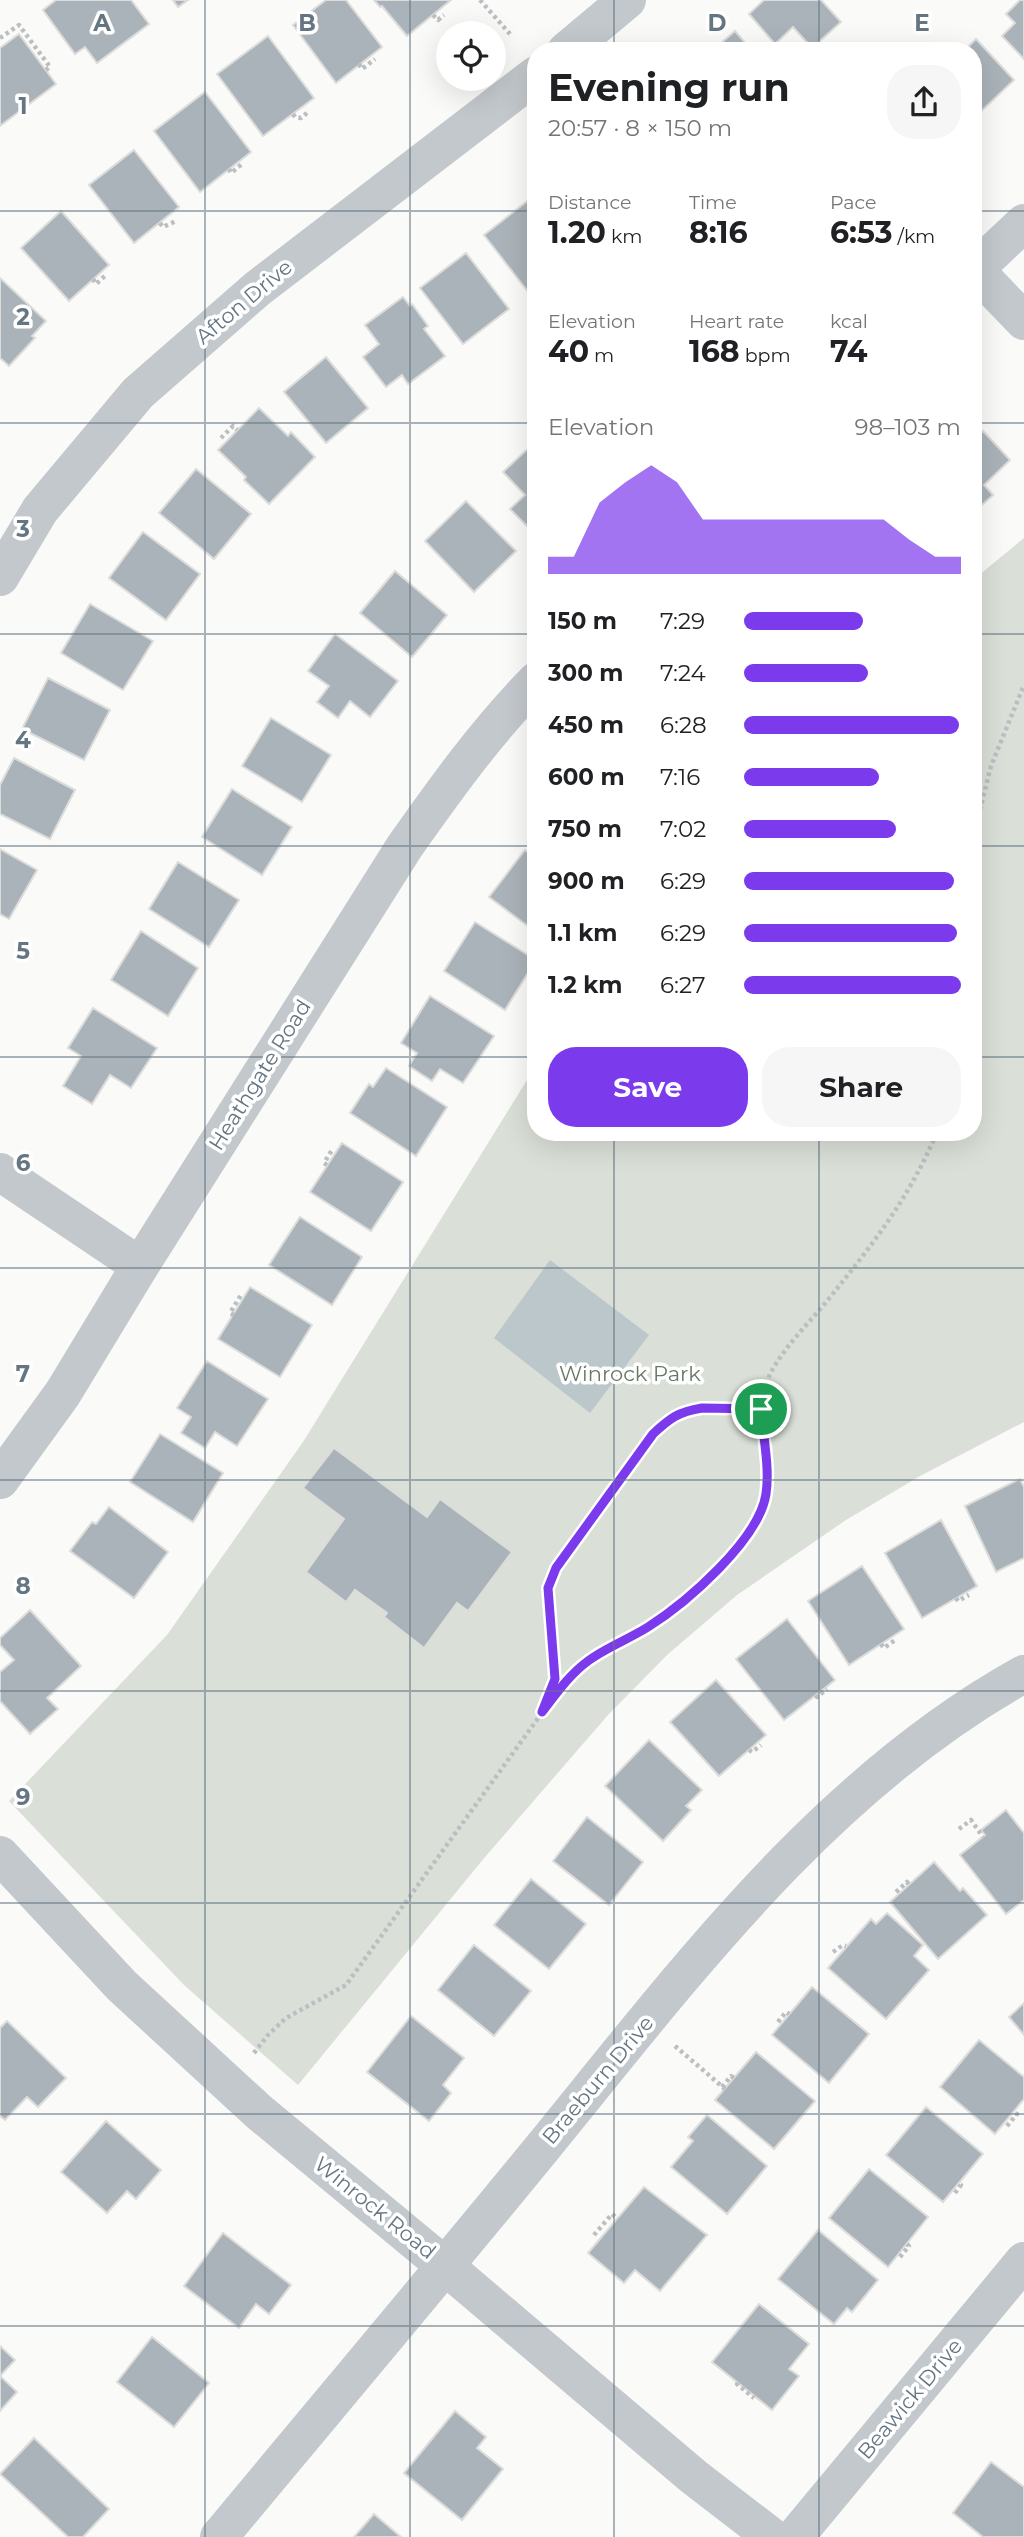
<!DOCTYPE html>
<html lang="en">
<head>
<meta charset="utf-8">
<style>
	body { margin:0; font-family:Montserrat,sans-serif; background:#f6f6f6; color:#202124; height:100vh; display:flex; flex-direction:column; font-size:26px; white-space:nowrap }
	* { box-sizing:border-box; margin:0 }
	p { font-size:23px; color:#757577 }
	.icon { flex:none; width:38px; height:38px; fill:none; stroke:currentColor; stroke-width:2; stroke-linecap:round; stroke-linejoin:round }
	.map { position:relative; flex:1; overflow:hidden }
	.panel { position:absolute; left:527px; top:42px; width:455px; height:1099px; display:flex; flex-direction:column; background:#fff; border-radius:28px; box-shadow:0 7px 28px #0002 }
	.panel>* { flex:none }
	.controls { position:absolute; left:436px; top:21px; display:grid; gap:14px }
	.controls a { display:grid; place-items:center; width:70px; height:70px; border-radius:50%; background:#fff; box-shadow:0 7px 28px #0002; font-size:35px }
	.pin { position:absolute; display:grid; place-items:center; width:60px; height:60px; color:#fff; margin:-30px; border:4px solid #fff; border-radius:50%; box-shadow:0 2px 7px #0007 }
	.round { display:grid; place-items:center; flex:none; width:74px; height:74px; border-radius:28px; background:#f6f6f6 }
	.summary { display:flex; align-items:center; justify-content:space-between; height:119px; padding:0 21px }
	h1 { font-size:38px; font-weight:700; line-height:52px }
	.stats { display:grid; grid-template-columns:repeat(3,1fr); gap:10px; height:119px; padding:7px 21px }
	.stats div { display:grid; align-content:center }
	.stats b { font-size:30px; font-weight:700 }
	.stats small { font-size:19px; font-weight:400 }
	.stats p { font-size:19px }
	.chart { height:196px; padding:14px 21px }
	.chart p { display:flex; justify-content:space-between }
	.chart svg { width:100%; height:126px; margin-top:7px; fill:#7c3aed; opacity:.7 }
	.cta { display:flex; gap:14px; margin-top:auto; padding:14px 21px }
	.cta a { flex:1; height:80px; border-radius:28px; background:#7c3aed; color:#fff; font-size:28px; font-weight:700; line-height:80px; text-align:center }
	.cta a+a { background:#f6f6f6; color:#202124 }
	ul { padding:0 21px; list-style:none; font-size:23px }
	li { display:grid; grid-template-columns:112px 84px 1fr; align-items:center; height:52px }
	li i { height:18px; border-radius:9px; background:#7c3aed }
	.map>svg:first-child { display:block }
</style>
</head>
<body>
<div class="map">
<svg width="1024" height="2537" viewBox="0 0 1024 2537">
	<rect width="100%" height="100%" fill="#fafaf8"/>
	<polygon fill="#dadfd7" points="1024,538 1024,1422 920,1476 846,1520 737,1595 667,1655 608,1715 485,1857 298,2085 184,1985 9,1801 167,1635 303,1442 535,1067 536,1132 973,1132 973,580"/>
	<polygon fill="#bbc7cb" points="550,1260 649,1335 590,1413 494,1338"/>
	<g fill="#aab3b9" stroke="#dcdcda" stroke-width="2">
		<polygon points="56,0 131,0 149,24 97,63 85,47 75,54 43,10"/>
		<polygon points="173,0 188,0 178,7"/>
		<polygon points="326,0 346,0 382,47 336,83 293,25"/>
		<polygon points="374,0 451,0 407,36 382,6 380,7"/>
		<polygon points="764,0 821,0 841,22 812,48 793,27 775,44 749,14"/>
		<polygon points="1020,0 1024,0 1024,59 1002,36 1015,23 1006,14"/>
		<polygon points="735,31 752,51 712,51"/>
		<polygon points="19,34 56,84 0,126 0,48"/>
		<polygon points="268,36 314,98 263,136 217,74"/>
		<polygon points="976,39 1014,80 973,119 973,51 964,51"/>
		<polygon points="205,92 251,152 200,192 154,131"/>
		<polygon points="134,150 179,207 134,243 89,185"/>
		<polygon points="530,199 536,206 536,287 529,293 484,235"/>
		<polygon points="61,211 109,265 69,301 21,248"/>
		<polygon points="466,253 509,309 463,344 420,288"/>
		<polygon points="0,278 46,321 32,336 35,338 9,366 0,358"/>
		<polygon points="403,297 410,306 412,304 428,326 424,329 445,356 408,384 402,375 386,387 363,357 379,344 365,325"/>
		<polygon points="326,357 368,408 326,443 284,392"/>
		<polygon points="259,408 288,436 291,432 315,457 269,504 244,480 246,477 218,450"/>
		<polygon points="983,431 1010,460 984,485 993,495 973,513 973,441"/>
		<polygon points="533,444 536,446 536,532 534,533 510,509 525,495 503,472"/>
		<polygon points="196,469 251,514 214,559 159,513"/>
		<polygon points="466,501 516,551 474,592 425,541"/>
		<polygon points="143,532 200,574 166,620 109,578"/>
		<polygon points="395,571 447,615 412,657 360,613"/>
		<polygon points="90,604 153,641 123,690 61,653"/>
		<polygon points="335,634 398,681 370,717 350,701 338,718 317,702 329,686 308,671"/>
		<polygon points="48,678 110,710 84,760 22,729"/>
		<polygon points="271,718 331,755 302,802 242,766"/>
		<polygon points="14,758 75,790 50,839 0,814 0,785"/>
		<polygon points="232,789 292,827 262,875 202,837"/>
		<polygon points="0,849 37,870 9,919 0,914"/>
		<polygon points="525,850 536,858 536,932 489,897"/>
		<polygon points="178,862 239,900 209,947 149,909"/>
		<polygon points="475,922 536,960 505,1010 444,971"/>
		<polygon points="141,931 198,968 168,1016 111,980"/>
		<polygon points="430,996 494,1036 463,1083 440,1069 432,1081 409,1066 417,1053 401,1043"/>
		<polygon points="93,1008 157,1048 131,1088 110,1075 92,1104 63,1086 81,1056 68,1048"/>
		<polygon points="386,1068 447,1107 416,1156 350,1113 369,1084 373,1087"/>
		<polygon points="342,1143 403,1182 371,1231 310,1192"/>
		<polygon points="300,1217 362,1257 332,1305 269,1265"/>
		<polygon points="250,1287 312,1325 280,1377 218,1339"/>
		<polygon points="207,1361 268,1399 237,1446 215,1432 205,1448 181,1433 191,1417 177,1408"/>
		<polygon points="160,1434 223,1473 193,1522 130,1482"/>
		<polygon points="334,1448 427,1517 440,1499 512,1552 468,1611 457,1603 424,1648 384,1617 387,1613 355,1590 346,1602 306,1572 344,1519 303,1488"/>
		<polygon points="1020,1479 1024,1487 1024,1558 996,1572 965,1506"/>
		<polygon points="109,1507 168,1552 134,1598 70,1551 92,1522 96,1524"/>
		<polygon points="941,1520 977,1586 922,1618 885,1553"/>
		<polygon points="862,1566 904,1629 849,1665 808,1601"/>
		<polygon points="30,1610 81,1666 47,1698 58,1709 30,1734 0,1701 0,1672 14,1660 0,1645 0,1638"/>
		<polygon points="787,1619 835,1680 784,1720 736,1659"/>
		<polygon points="716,1680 766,1735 719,1776 670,1722"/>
		<polygon points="649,1740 702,1790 686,1806 691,1810 663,1841 605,1786"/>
		<polygon points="1006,1810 1024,1833 1024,1900 1006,1914 960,1855 985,1835 981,1830"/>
		<polygon points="587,1817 643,1862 609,1905 553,1861"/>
		<polygon points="934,1862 960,1891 963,1888 987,1915 938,1959 890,1902"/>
		<polygon points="531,1879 586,1924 549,1969 494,1925"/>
		<polygon points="887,1913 923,1945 914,1956 929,1970 886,2019 828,1968 871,1919 876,1924"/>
		<polygon points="474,1945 531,1991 494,2036 438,1990"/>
		<polygon points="812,1987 869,2034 829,2083 772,2035"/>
		<polygon points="1024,2003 1024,2035 1009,2017"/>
		<polygon points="411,2016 464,2058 443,2085 451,2093 429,2121 367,2072"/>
		<polygon points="7,2021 66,2078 38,2107 27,2097 5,2120 0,2116 0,2028"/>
		<polygon points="979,2040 1024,2077 1024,2099 995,2134 940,2087"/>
		<polygon points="756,2052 815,2101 774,2149 715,2100"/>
		<polygon points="926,2107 983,2154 943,2202 886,2155"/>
		<polygon points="707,2115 767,2166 727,2214 671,2167 693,2141 688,2137"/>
		<polygon points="106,2121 161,2170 136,2199 127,2191 107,2213 61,2172"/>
		<polygon points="869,2169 928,2217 888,2267 829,2218"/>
		<polygon points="644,2187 707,2235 660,2291 635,2270 624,2283 588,2253"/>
		<polygon points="818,2230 878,2280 852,2312 847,2308 834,2324 778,2279"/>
		<polygon points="223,2233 291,2285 269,2314 256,2304 239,2328 184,2286"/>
		<polygon points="759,2304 809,2344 789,2369 799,2376 772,2410 712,2362"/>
		<polygon points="152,2337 209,2383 174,2427 117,2382"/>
		<polygon points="0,2346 15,2360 0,2376 17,2392 0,2411"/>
		<polygon points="455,2411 486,2437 477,2448 503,2469 462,2520 404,2473"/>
		<polygon points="34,2438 109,2509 83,2537 68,2537 0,2474"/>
		<polygon points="991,2462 1024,2487 1024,2537 983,2537 953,2513"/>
		<polygon points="374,2514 401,2537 354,2537"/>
	</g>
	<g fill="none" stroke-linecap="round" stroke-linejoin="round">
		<g stroke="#bbbfc2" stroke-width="4.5" stroke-dasharray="3.5 3.5" stroke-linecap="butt">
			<polyline points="480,0 510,34"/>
			<polyline points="433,15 438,20 444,15"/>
			<polyline points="0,38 19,25 50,67 46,70"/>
			<polyline points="359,64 362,69 375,59"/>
			<polyline points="293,114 295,117 301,118 308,112"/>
			<polyline points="229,169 231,173 242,164"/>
			<polyline points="160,223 163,227 176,221"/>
			<polyline points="93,279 96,284 106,275"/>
			<polyline points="221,438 233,426 237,430"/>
			<polyline points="973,837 991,766 1024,685"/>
			<polyline points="327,1165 324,1163 332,1150"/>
			<polyline points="234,1315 230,1313 241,1295"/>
			<polyline points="956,1598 958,1601 969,1595"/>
			<polyline points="881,1644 884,1648 895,1640"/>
			<polyline points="816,1695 817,1697 827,1689"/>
			<path d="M 545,1706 L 555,1679 L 548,1588 L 556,1568 L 653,1435 C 660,1428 666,1420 674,1416 C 699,1402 734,1409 761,1409"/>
			<polyline points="749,1750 752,1752 761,1745"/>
			<polyline points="959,1829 971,1820 983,1837"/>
			<polyline points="896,1892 907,1882 909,1885"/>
			<polyline points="833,1952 843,1945 846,1946"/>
			<polyline points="778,2022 786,2012 789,2014"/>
			<polyline points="675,2046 725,2089"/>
			<path d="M 254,2053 L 268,2035 L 286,2018 L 346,1985 L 562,1685 C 571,1677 580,1666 590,1660 C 609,1647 631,1639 650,1626 C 691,1599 753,1546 765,1497 C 776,1456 747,1411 774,1367 C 788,1343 810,1322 827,1301 C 872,1245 909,1199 937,1132"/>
			<polyline points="722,2087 731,2076 734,2078"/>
			<polyline points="1007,2126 1017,2114 1013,2112"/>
			<polyline points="955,2193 961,2185 959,2184"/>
			<polyline points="594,2235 612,2214 618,2219"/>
			<polyline points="900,2257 909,2246 907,2244"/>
			<polyline points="738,2383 737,2384 754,2398"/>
		</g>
		<g stroke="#c3c8cc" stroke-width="38">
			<polyline points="566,51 627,0"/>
			<polyline points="975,270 1024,321"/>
			<polyline points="973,271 1024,223"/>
			<polyline points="0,577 40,510 138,393 257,289 536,75"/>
			<polyline points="0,1172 140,1266"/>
			<path d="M 0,1480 L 63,1393 L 140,1266 L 405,846 C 446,788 486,732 536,681"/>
			<polyline points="0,1855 122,1986 259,2112 445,2266 694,2477 772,2537"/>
			<path d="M 219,2537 C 327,2407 436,2278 543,2147 C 684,1974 825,1784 1024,1674"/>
			<polyline points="795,2537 1024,2261"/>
		</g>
	</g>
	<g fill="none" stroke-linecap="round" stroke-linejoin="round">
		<g stroke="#fff" stroke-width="14">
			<path id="route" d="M 702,1408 L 761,1409 C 763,1437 770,1467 766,1494 C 759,1540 686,1603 648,1627 C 629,1639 605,1648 588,1661 C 569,1675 556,1694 542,1712 L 555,1679 L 548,1588 L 556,1568 L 653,1434 C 670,1418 678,1412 702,1408 Z"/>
		</g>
		<use href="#route" stroke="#7c3aed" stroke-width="9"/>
	</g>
	<path fill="none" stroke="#657683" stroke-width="2" stroke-opacity="0.55" d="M 205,0 L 205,2537M 410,0 L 410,2537M 614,0 L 614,51M 819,0 L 819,51M 0,211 L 536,211M 973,211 L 1024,211M 0,423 L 536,423M 973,423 L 1024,423M 0,634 L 536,634M 973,634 L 1024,634M 0,846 L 536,846M 973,846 L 1024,846M 0,1057 L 536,1057M 973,1057 L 1024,1057M 614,1132 L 614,2537M 819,1132 L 819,2537M 0,1268 L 1024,1268M 0,1480 L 1024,1480M 0,1691 L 1024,1691M 0,1903 L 1024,1903M 0,2114 L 1024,2114M 0,2326 L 1024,2326"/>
	<g text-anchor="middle" stroke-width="7" stroke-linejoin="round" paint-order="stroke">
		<g font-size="21" fill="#657683" stroke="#fff">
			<text transform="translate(244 302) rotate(-40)" y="7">Afton Drive</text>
			<text transform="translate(260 1075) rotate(-58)" y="7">Heathgate Road</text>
			<text transform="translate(598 2080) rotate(-50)" y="7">Braeburn Drive</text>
			<text transform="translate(375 2208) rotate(39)" y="7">Winrock Road</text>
			<text transform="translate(910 2399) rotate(-50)" y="7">Beawick Drive</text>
		</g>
		<g font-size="21" fill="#687a64" stroke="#fff">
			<text x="630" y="1381">Winrock Park</text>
		</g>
	</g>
	<g font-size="23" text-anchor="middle" font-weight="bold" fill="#657683" stroke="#fff" stroke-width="7" stroke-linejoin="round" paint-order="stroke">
		<text x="102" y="31">A</text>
		<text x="307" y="31">B</text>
		<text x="717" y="31">D</text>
		<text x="922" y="31">E</text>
		<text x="23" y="114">1</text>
		<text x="23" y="325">2</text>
		<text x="23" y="537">3</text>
		<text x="23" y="748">4</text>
		<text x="23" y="959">5</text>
		<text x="23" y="1171">6</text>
		<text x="23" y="1382">7</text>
		<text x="23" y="1594">8</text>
		<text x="23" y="1805">9</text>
	</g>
</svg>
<div class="controls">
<a><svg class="icon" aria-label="locate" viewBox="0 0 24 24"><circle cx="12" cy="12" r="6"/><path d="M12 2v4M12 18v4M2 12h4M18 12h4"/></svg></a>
</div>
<div class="pin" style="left:761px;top:1409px;background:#1e9e55"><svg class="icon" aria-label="arrive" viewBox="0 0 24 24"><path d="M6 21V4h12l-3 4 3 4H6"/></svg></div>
<section class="panel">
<div class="summary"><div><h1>Evening run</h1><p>20:57 · 8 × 150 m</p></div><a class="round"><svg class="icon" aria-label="share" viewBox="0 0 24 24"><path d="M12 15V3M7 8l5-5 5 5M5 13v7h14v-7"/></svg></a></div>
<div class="stats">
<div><p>Distance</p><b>1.20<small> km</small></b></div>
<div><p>Time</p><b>8:16</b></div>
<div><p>Pace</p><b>6:53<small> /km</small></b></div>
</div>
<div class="stats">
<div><p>Elevation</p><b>40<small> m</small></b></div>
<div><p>Heart rate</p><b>168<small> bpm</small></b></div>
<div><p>kcal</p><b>74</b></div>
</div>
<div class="chart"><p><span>Elevation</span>98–103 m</p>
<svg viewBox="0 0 160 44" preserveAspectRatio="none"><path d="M0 44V38L10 38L20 19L30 12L40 6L50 12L60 25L70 25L80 25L90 25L100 25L110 25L120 25L130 25L140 32L150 38L160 38V44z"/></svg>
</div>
<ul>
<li><b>150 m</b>7:29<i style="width:55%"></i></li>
<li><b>300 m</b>7:24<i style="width:57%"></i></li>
<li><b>450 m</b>6:28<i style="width:99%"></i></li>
<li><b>600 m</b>7:16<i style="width:62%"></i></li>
<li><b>750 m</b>7:02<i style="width:70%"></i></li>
<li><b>900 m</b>6:29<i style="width:97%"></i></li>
<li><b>1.1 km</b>6:29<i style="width:98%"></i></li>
<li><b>1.2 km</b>6:27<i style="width:100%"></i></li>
</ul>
<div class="cta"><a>Save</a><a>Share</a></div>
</section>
</div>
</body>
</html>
